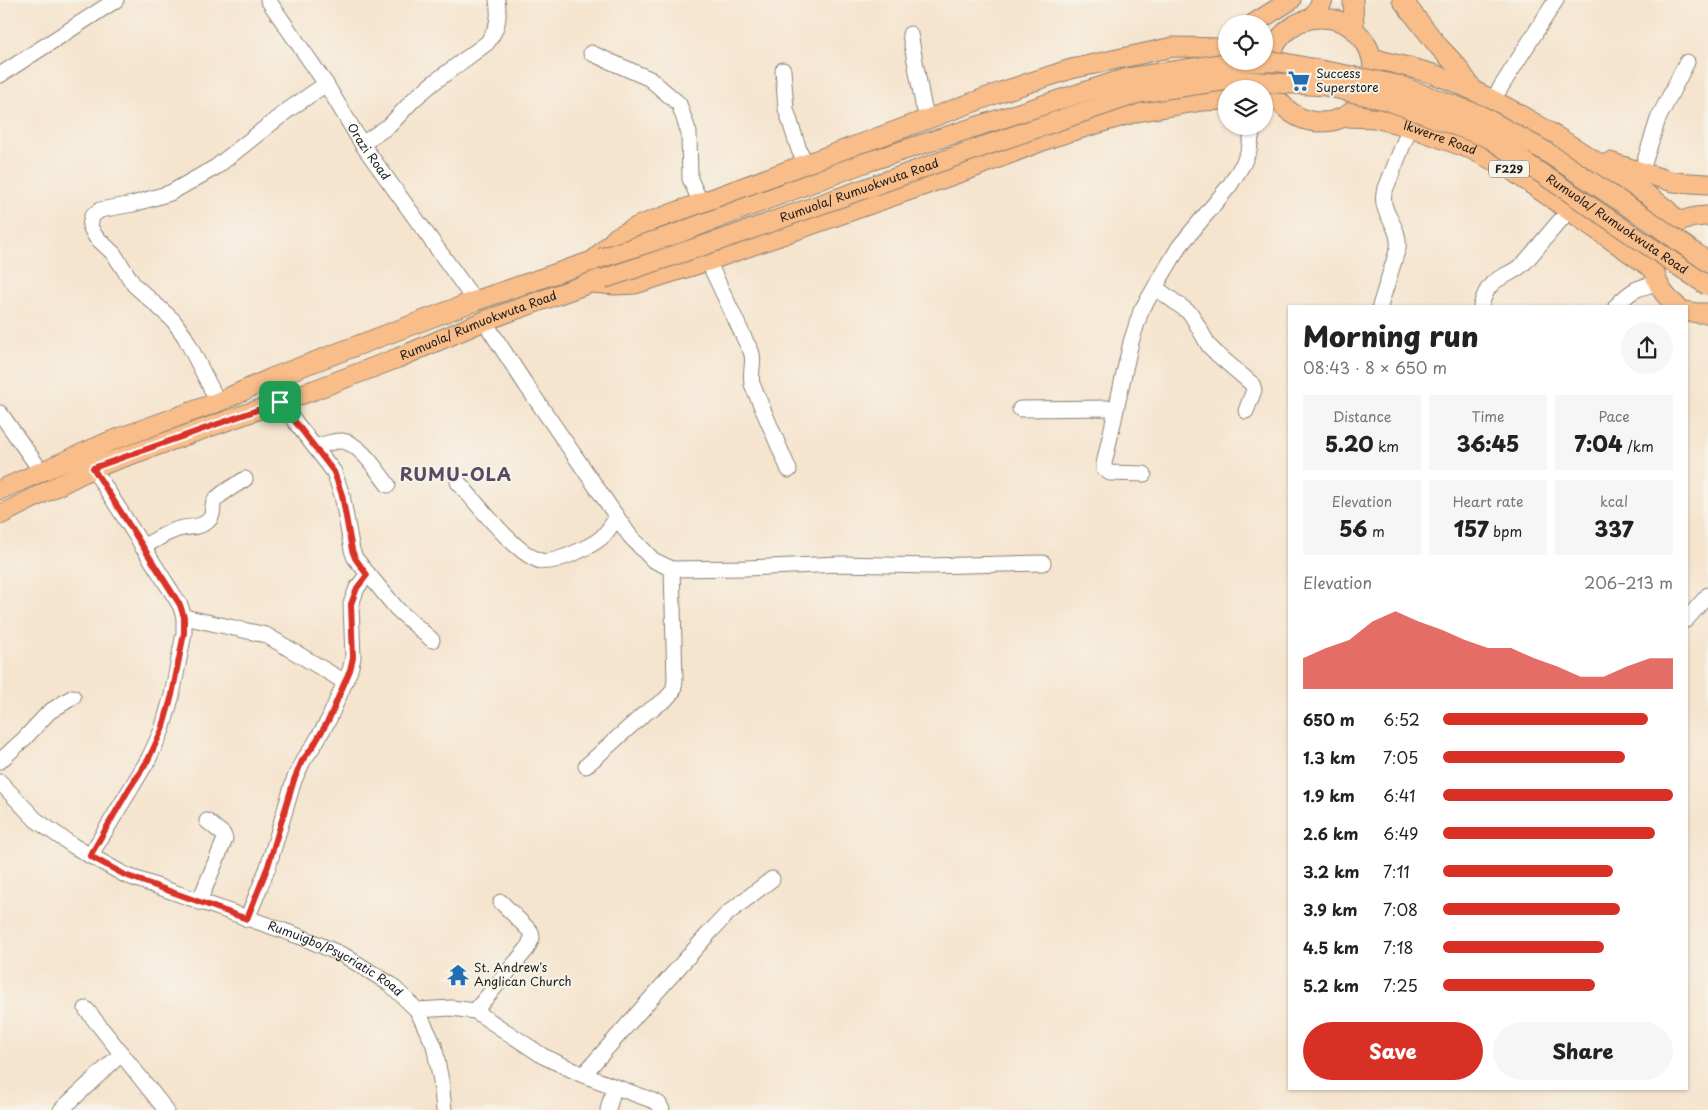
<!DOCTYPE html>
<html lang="en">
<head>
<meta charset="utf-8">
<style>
	body { margin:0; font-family:"Playpen Sans",sans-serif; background:#f6f6f6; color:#222; height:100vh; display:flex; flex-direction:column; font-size:19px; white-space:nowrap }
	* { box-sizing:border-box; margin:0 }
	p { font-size:16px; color:#767676 }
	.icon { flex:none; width:28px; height:28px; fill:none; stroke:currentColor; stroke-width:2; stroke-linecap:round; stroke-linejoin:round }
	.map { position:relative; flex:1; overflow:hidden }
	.panel { position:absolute; left:1288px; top:305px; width:400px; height:785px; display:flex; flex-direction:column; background:#fff; border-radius:0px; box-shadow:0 1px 4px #0004 }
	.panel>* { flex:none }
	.fabs { position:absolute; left:1218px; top:15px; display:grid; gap:10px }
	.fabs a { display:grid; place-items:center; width:55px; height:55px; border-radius:50%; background:#fff; box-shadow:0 1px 4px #0004; font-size:25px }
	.pin { position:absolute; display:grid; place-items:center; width:42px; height:42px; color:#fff; margin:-21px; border-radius:10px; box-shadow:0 2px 8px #0006 }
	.round { display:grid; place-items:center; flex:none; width:52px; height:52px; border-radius:26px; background:#f6f6f6 }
	.head { display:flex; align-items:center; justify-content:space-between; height:85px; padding:0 15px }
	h1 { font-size:28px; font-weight:800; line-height:38px }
	.metrics { display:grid; grid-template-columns:repeat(3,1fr); gap:8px; height:85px; padding:5px 15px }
	.metrics div { display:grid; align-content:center; border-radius:0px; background:#f6f6f6; text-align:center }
	.metrics b { font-size:21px; font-weight:800 }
	.metrics small { font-size:14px; font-weight:400 }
	.metrics p { font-size:14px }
	.chart { height:140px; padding:10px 15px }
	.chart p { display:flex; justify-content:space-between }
	.chart svg { width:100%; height:90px; margin-top:5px; fill:#d93025; opacity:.7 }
	.primary-button { display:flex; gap:10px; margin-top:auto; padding:10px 15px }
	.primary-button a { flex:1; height:58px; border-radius:30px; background:#d93025; color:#fff; font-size:20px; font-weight:800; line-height:58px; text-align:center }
	.primary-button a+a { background:#f6f6f6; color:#222 }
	ul { padding:0 15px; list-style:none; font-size:16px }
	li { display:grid; grid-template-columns:80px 60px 1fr; align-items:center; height:38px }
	li i { height:12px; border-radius:6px; background:#d93025 }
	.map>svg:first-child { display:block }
</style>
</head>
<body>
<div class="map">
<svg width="1708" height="1110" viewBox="0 0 1708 1110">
	<rect width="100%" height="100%" fill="#f7f3e8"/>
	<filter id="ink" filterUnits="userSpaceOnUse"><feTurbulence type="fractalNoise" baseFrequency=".02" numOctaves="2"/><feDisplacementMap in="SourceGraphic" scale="10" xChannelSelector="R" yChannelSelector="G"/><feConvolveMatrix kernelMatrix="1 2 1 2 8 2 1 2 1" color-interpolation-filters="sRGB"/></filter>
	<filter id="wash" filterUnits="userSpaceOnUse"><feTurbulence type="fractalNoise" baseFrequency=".0096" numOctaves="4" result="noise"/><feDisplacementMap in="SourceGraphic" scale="20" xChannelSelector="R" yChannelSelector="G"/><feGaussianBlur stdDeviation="1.12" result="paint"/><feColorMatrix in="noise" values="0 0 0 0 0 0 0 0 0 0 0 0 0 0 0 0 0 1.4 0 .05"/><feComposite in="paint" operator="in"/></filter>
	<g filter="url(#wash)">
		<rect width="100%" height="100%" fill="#f5e4ce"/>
	</g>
	<g filter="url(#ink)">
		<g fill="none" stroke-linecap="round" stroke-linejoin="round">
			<g stroke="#888075" stroke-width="17">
				<g id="minor">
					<path id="s1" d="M 268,0 L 326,84 L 362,144 L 475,301"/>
					<polyline points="910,34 923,104 928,119"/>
					<polyline points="591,53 650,79 679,104 689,133 690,179 701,203"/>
					<polyline points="783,70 786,109 799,150 806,164"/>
					<polyline points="0,75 116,0"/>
					<polyline points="1492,101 1556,0"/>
					<path d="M 362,144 L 390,125 L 414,99 L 433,83 L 487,43 C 498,28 500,18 497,0"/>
					<polyline points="1641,173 1658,119 1687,62"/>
					<path d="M 708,261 L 747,344 C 758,359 749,367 752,384 L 789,470"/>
					<polyline points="1155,287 1191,314 1209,346 1217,354 1252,384 1254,390 1246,411"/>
					<path d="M 1380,306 L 1398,248 C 1401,226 1380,214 1384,193 L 1410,127"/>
					<path d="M 1481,306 C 1490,271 1508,281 1526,261 C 1541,244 1554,226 1570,210"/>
					<path d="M 1616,306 C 1631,291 1636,287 1657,284"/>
					<polyline points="484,321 526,385 630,536 653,560 672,569 745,568 841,564 929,566 1043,563"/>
					<polyline points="218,402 185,337 173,320 134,285 114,254 95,236 90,226 92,216 100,210 133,204 170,193 216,167 288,110 326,84"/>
					<polyline points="280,402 334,472 342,495 352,550 355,558 397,609 432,640"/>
					<polyline points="1020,409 1116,408"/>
					<polyline points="0,413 41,471"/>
					<path d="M 315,447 C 323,445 334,440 342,441 C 360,443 378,472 388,485"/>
					<polyline points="1144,474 1110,473 1104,469 1104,464 1131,342 1141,311 1179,247 1230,185 1243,164 1249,150 1253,126"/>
					<path d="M 458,482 C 476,502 516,555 541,561 C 555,564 590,547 601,538 C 607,533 612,524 617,517"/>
					<path d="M 142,547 C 153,542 162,535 173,531 C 185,525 198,530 209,520 C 215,514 211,508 214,502 C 217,495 238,484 245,479"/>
					<polyline points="184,617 266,635 345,682"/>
					<polyline points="1686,620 1708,595"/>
					<polyline points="0,761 24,739 49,712 73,697"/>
					<polyline points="586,766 644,714 665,700 673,691 675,681 672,569"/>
					<path id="s2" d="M 0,782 L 36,820 L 75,847 L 125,875 L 304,938 L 345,956 L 390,984 L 417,1010 L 434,1045 L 441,1081 L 444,1110"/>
					<polyline points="90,856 148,760 162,730 172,695 184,633 184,617 180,605 93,468"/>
					<polyline points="199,902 225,839 223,834 207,821"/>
					<polyline points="247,919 268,867 294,780 303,761 314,745 329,719 350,670 353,658 351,604 357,588 367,575"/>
					<polyline points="86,1009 166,1110"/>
					<polyline points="417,1010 451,1008 475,1011 543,1056 583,1075 654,1101 659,1104 662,1110"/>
					<polyline points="475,1011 527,949 532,938 531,932 501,902"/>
					<polyline points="583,1075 710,932 728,913 772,879"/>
					<polyline points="61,1110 121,1054"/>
					<polyline points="608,1110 614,1087"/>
				</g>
			</g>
			<g stroke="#888075" stroke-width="21">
				<g id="major">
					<polyline points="1353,0 1354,29"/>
					<polyline points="1402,0 1439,47 1456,65 1474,91"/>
					<circle cx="1321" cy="70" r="52"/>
					<polyline points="1312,18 1323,0"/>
					<polyline points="1253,24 1291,0"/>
					<path d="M 1373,58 C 1393,64 1416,68 1436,75 C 1512,103 1580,152 1648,195 L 1665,208 L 1679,222"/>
					<path id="s3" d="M 1343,117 L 1375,118 L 1410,127 L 1473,150 L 1511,170 L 1653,269"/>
					<polyline points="1610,162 1673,182 1708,184"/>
					<polyline points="593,261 617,237 638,226 1001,92 1071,69 1173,47 1226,48"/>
					<polyline points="591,283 615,285 635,284 708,261 973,168 1053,137 1137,112 1202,101 1226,100"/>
					<path d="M 1677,306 C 1634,274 1655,215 1708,216"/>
					<polyline points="1686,311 1697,313 1708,313"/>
					<polyline points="0,490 108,442 218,402 274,377 475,301 601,258"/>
					<path id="s4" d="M 0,515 L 93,468 L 314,390 L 398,358 L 484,321 L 601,279"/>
				</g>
			</g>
			<use href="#minor" stroke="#fff" stroke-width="15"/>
			<use href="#major" stroke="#f8bd89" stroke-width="19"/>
			<g stroke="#888075" stroke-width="21" stroke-linecap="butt">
				<g id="major-bridge">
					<polyline points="601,258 676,234 864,163 1127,78 1233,62 1280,62 1398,85 1480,115 1545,151 1653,223 1708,262"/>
					<path id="s5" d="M 603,279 L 732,236 L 993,143 L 1139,93 L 1229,80 L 1325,86 L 1389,101 L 1489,138 L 1708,286"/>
				</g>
			</g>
			<use href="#major-bridge" stroke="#f8bd89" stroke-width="19"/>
		</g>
	</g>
	<g fill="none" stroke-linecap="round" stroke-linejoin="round" filter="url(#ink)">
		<g stroke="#fff" stroke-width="10">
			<polygon id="route" points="280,402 334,472 342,495 352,550 355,558 367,575 357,588 351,604 353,658 350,670 329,719 314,745 302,761 294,780 268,866 247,919 125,875 90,856 129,789 148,760 162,730 172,695 184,633 184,617 180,605 93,468"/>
		</g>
		<use href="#route" stroke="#d93025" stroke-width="6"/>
	</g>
	<defs>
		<g id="supermarket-bare" transform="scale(1.725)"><path d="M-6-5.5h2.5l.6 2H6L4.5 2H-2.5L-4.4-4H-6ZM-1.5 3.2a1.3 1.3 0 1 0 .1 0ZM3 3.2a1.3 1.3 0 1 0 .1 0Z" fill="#1f6fb2" stroke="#f7f3e8" stroke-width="2.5" paint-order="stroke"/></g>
		<g id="temple-bare" transform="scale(1.725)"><path d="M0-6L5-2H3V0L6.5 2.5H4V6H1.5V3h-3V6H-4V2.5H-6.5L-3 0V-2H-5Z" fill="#1f6fb2" stroke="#f7f3e8" stroke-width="2.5" paint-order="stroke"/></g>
	</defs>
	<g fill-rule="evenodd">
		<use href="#supermarket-bare" x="1299" y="81"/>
		<use href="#temple-bare" x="458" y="975"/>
	</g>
	<g text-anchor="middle" stroke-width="4" stroke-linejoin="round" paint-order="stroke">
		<rect fill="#f7f3e8" stroke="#5e5c59" stroke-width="1" x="1489" y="160.5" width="40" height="17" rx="4"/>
		<g font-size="11" font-weight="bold" fill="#1c1c1c">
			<text x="1509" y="173">F229</text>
		</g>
		<g font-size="12" fill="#1c1c1c" stroke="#f7f3e8" text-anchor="start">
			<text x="1316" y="78">Success<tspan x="1316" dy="14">Superstore</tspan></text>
			<text x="474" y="972">St. Andrew's<tspan x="474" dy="14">Anglican Church</tspan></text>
		</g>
		<g font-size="12" fill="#1c1c1c" stroke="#f7f3e8">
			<text dy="4" stroke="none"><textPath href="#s3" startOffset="100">Ikwerre Road</textPath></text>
			<text dy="4" stroke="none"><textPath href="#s1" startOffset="182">Orazi Road</textPath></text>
			<text dy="4" stroke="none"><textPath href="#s5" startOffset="271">Rumuola/ Rumuokwuta Road</textPath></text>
			<text dy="4" stroke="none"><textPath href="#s5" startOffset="1081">Rumuola/ Rumuokwuta Road</textPath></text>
			<text dy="4" stroke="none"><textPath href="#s4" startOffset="515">Rumuola/ Rumuokwuta Road</textPath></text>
			<text dy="4" stroke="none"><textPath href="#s2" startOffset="384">Rumuigbo/Psycriatic Road</textPath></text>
		</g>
		<g font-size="18" font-weight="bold" letter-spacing="1" fill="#544b64" stroke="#f7f3e8">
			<text x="456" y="481">RUMU-OLA</text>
		</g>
	</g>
</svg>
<div class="fabs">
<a><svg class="icon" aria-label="locate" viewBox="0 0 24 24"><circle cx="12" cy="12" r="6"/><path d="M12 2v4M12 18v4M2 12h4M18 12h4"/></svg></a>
<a><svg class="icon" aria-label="layers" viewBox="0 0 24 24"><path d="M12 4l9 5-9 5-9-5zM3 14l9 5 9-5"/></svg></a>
</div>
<div class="pin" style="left:280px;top:402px;background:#1e9e55"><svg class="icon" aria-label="arrive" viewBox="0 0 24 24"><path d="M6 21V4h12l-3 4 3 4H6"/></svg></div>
<section class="panel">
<div class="head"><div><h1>Morning run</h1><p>08:43 · 8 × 650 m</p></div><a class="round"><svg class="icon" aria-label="share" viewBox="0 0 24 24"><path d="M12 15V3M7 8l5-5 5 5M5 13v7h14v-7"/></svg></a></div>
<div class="metrics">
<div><p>Distance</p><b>5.20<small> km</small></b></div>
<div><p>Time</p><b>36:45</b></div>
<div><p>Pace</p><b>7:04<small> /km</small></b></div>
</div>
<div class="metrics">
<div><p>Elevation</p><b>56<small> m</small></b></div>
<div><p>Heart rate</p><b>157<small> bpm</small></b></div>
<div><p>kcal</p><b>337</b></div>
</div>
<div class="chart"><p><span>Elevation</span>206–213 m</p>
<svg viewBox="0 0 160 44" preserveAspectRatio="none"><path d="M0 44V29L10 24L20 20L30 11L40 6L50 11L60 15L70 20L80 24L90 24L100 29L110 33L120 38L130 38L140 33L150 29L160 29V44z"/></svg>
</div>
<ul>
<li><b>650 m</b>6:52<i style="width:89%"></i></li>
<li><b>1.3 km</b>7:05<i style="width:79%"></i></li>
<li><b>1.9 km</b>6:41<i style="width:100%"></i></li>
<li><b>2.6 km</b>6:49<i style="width:92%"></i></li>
<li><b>3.2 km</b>7:11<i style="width:74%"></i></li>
<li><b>3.9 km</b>7:08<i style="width:77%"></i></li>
<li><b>4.5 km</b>7:18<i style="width:70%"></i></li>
<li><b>5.2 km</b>7:25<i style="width:66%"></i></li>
</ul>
<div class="primary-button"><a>Save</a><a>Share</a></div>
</section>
</div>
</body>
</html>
